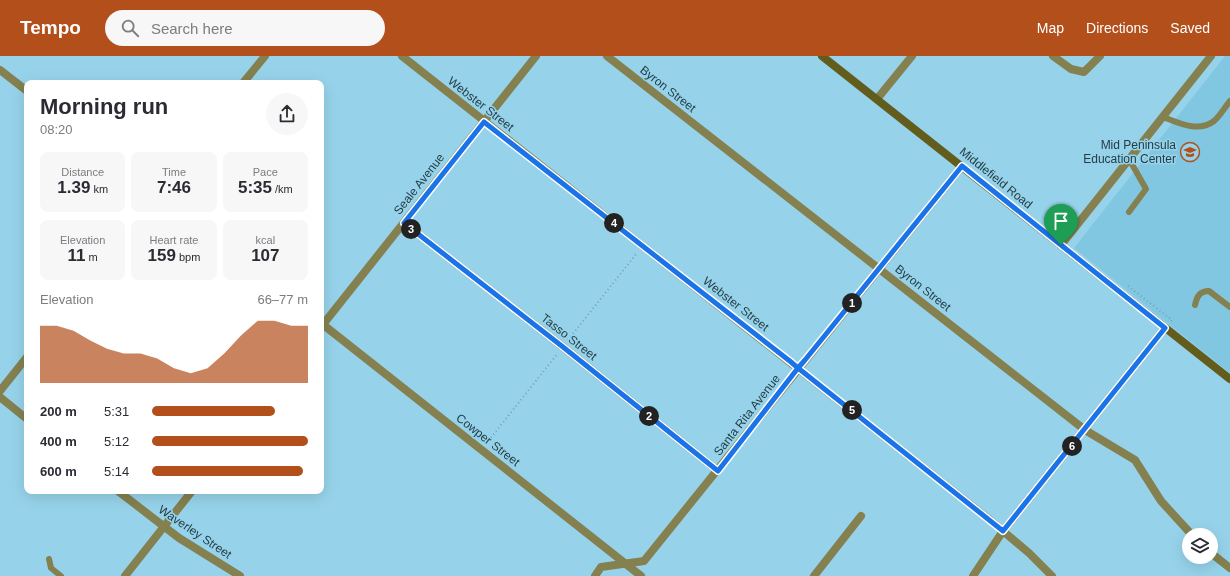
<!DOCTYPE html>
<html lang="en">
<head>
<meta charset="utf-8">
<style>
	body { margin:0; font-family:Helvetica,sans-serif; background:#f7f7f7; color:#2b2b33; height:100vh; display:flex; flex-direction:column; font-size:15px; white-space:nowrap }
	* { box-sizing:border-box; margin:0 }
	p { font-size:13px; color:#7c7c81 }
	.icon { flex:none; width:22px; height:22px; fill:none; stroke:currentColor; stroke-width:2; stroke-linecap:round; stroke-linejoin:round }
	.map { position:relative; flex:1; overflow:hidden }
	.sheet { position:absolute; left:24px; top:24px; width:300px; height:414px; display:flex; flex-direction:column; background:#fff; border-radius:8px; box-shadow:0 4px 16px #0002 }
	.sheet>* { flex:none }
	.buttons { position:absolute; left:1182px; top:472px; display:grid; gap:8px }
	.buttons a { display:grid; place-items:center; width:36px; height:36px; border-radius:50%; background:#fff; box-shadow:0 4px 16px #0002; font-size:20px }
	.pin { position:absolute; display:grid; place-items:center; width:34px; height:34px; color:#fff; margin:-41px -17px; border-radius:50% 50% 50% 0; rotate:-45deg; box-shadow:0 0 4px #0007 }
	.pin .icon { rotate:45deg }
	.km { position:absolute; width:20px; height:20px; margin:-10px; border-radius:50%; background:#222; color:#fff; font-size:11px; line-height:20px; text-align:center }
	.round { display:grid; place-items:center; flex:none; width:42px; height:42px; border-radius:21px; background:#f7f7f7 }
	.summary { display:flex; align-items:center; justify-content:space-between; height:68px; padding:0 16px }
	h1 { font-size:22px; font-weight:700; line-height:30px }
	.stats { display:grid; grid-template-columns:repeat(3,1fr); gap:6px; height:68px; padding:4px 16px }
	.stats div { display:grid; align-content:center; border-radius:8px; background:#f7f7f7; text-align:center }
	.stats b { font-size:17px; font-weight:700 }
	.stats small { font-size:11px; font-weight:400 }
	.stats p { font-size:11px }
	.chart { height:112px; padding:8px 16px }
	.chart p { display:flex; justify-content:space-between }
	.chart svg { width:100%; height:72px; margin-top:4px; fill:#b34f1b; opacity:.7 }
	ul { padding:0 16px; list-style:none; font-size:13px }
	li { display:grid; grid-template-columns:64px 48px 1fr; align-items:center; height:30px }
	li i { height:10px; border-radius:5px; background:#b34f1b }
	header { display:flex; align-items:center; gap:24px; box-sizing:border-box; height:56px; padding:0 20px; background:#b34f1b; color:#fff }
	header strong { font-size:19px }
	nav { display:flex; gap:22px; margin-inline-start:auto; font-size:14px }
	.search { width:280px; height:36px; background:#f7f7f7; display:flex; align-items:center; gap:10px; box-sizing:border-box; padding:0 14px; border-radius:22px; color:#7c7c81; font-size:15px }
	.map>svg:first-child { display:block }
</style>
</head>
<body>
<header>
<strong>Tempo</strong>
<div class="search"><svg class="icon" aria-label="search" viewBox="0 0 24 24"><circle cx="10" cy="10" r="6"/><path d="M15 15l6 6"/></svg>Search here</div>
<nav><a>Map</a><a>Directions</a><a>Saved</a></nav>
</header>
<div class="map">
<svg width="1230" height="520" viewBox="0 0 1230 520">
	<rect width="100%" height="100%" fill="#96d3ea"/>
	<polygon fill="#81c7e2" points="1225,0 1230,0 1230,317 1074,192"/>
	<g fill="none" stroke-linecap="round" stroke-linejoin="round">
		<g stroke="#71a3b5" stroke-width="2" stroke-dasharray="1 3" stroke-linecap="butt">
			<polyline points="1128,230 1172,264 1171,265"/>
			<polyline points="568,284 637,197"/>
			<polyline points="486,388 558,297"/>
		</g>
		<g stroke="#84804f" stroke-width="6">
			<path d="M 1163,61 C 1179,67 1198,77 1214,65 C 1220,60 1225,51 1230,45"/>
			<polyline points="1129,156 1146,133 1129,103"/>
			<path d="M 1195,249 C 1197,240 1200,235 1209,235 L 1230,251"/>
			<polyline points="49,503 51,512 61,520"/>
		</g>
		<g stroke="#84804f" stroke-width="8">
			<polyline points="402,0 991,465 1029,497 1052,520"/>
			<polyline points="607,0 1085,374 1135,404 1161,445 1192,479"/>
			<polyline points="1053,0 1071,13 1084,16 1100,0"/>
			<polyline points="0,14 27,35"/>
			<polyline points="243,27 265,0"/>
			<polyline points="877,43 912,0"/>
			<polyline points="404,167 563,291 718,415"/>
			<polyline points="1061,189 1211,0"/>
			<polyline points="321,267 641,520"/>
			<polyline points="321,271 536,0"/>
			<polyline points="0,335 27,301"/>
			<polyline points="0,341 27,363"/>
			<polyline points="118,435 179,482 240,520"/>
			<polyline points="1211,497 1230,512"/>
			<polyline points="125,520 192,435"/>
			<polyline points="595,520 601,511 644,505 962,110"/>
			<polyline points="814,520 861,460"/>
			<polyline points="973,520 1003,475 1165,272"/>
		</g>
		<polyline stroke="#625c1d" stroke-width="8" points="822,0 1230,323"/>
	</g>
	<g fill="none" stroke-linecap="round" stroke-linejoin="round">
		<g stroke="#fff" stroke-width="8">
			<polyline id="route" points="1061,189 962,110 805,304 798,312 718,415 563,291 404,167 484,66 791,306 798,312 1003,475 1165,272 1061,189"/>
		</g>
		<use href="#route" stroke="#1a73e8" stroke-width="5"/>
	</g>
	<defs>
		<g id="school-ring" transform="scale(1)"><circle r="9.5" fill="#96d3ea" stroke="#b34f1b" stroke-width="1.5"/><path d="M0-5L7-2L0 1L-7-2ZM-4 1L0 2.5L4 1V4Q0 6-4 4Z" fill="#b34f1b"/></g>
	</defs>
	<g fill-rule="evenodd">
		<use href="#school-ring" x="1190" y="96"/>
	</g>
	<g text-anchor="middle" stroke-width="3" stroke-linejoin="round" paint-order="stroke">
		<g font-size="12" fill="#243d46" stroke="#96d3ea">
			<text transform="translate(668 33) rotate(38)" y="4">Byron Street</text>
			<text transform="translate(481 48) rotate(38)" y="4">Webster Street</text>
			<text transform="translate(996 122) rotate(39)" y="4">Middlefield Road</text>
			<text transform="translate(419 128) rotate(-52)" y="4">Seale Avenue</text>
			<text transform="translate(923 232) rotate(38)" y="4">Byron Street</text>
			<text transform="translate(736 248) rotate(38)" y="4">Webster Street</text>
			<text transform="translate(569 281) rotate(38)" y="4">Tasso Street</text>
			<text transform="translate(747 359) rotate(-52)" y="4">Santa Rita Avenue</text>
			<text transform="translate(488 384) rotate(38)" y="4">Cowper Street</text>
			<text transform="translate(195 476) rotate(34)" y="4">Waverley Street</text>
		</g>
		<g font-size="12" fill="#243d46" stroke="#96d3ea" text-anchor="end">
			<text x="1176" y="93">Mid Peninsula<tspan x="1176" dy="14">Education Center</tspan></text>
		</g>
	</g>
</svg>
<div class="buttons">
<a><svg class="icon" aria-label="layers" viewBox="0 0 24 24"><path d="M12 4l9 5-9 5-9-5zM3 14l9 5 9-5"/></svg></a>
</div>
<div class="pin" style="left:1061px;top:189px;background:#1e9e55"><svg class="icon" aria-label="arrive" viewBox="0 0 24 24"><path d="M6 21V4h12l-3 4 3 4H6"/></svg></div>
<b class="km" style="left:852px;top:247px">1</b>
<b class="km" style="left:649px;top:360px">2</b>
<b class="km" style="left:411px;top:173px">3</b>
<b class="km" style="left:614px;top:167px">4</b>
<b class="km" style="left:852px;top:354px">5</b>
<b class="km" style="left:1072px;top:390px">6</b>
<section class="sheet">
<div class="summary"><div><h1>Morning run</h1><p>08:20</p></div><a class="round"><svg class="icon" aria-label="share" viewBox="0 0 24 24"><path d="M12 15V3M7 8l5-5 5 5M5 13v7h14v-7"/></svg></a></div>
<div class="stats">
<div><p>Distance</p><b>1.39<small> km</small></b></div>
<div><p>Time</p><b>7:46</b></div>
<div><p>Pace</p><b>5:35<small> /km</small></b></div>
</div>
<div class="stats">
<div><p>Elevation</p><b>11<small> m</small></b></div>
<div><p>Heart rate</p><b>159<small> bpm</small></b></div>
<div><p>kcal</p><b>107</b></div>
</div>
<div class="chart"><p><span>Elevation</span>66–77 m</p>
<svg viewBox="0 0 160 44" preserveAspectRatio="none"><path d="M0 44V9L10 9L20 12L30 18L40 23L50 26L60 26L70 29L80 35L90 38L100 35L110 26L120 15L130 6L140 6L150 9L160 9V44z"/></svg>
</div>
<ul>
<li><b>200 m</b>5:31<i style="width:79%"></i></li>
<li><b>400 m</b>5:12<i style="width:100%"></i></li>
<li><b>600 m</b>5:14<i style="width:97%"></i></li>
</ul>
</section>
</div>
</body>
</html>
